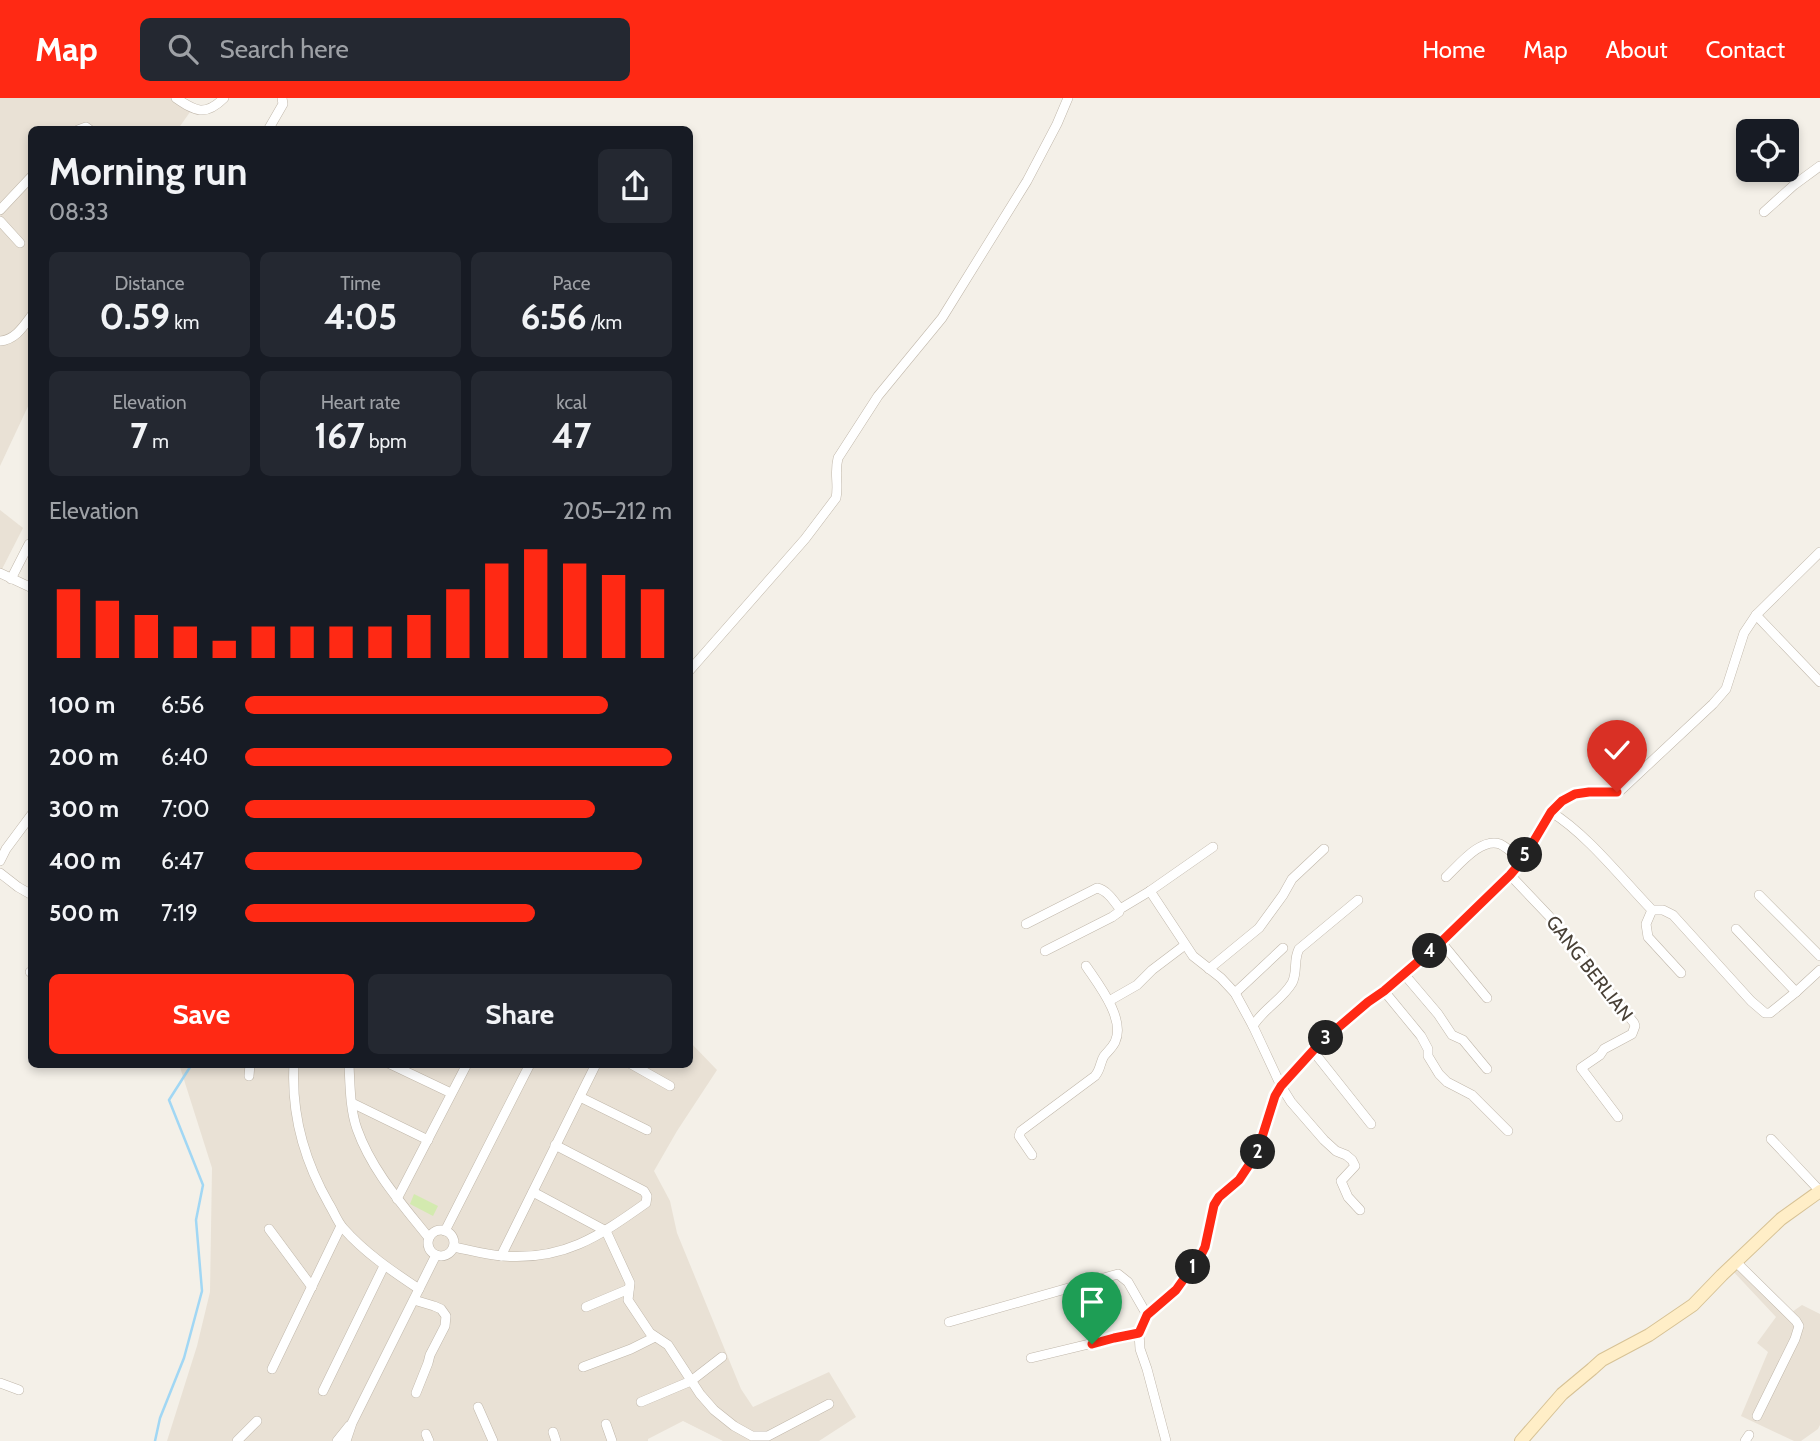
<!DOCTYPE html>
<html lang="en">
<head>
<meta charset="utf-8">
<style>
	body { margin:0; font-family:Cabin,sans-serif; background:#242831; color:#f1f3f6; height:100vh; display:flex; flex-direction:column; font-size:26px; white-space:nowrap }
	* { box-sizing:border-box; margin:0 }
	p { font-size:23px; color:#9ea1a6 }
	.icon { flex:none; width:38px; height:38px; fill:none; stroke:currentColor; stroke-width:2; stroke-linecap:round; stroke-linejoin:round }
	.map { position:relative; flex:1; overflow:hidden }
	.panel { position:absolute; left:28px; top:28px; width:665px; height:942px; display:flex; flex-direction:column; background:#171b24; border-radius:10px; box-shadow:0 4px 10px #0003 }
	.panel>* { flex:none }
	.fabs { position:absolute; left:1736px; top:21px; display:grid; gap:14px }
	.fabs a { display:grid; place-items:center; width:63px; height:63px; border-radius:10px; background:#171b24; box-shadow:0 4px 10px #0003; font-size:35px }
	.pin { position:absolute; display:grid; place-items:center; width:60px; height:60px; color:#fff; margin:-72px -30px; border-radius:50% 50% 50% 0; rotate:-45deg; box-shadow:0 0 7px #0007 }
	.pin .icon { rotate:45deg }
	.km { position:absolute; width:35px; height:35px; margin:-18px; border-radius:50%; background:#222; color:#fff; font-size:19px; line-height:35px; text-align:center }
	.round { display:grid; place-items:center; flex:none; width:74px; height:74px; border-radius:10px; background:#242831 }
	.summary { display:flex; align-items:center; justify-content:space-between; height:119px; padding:0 21px }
	h1 { font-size:38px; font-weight:700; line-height:52px }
	.metrics { display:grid; grid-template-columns:repeat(3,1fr); gap:10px; height:119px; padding:7px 21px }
	.metrics div { display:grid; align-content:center; border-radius:10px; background:#242831; text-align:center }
	.metrics b { font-size:35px; font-weight:700 }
	.metrics small { font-size:19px; font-weight:400 }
	.metrics p { font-size:19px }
	.chart { height:196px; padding:14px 21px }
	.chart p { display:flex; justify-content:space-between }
	.chart svg { width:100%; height:126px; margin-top:7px; stroke:#ff2914; stroke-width:6 }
	.cta { display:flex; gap:14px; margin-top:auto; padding:14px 21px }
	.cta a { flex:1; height:80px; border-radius:10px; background:#ff2914; color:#fff; font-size:28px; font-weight:700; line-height:80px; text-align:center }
	.cta a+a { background:#242831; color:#f1f3f6 }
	ul { padding:0 21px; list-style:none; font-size:23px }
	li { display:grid; grid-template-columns:112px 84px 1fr; align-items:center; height:52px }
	li i { height:18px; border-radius:9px; background:#ff2914 }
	header { display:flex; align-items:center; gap:42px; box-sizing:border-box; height:98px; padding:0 35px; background:#ff2914; color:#fff }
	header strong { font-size:33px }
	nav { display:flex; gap:38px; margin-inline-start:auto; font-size:24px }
	.search { width:490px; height:63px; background:#242831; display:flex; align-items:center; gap:18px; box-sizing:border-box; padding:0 24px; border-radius:10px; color:#9ea1a6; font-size:26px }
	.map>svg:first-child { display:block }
</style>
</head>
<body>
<header>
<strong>Map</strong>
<div class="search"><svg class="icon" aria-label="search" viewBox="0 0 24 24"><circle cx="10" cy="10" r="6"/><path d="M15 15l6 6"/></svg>Search here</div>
<nav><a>Home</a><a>Map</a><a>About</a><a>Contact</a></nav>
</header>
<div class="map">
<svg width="1820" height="1343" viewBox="0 0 1820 1343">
	<defs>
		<pattern id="park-tufts" width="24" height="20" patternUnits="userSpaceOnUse" patternTransform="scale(1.75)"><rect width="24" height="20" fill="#d3eaaf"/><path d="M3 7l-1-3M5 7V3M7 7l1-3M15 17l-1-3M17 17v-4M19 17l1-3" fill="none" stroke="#b7ca97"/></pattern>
	</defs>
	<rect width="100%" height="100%" fill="#f4f0e8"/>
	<g fill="#e9e1d5">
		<polygon points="0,0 172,0 190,14 178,31 32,32 31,302 0,368"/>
		<polygon points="0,412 23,430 0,475"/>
		<polygon points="690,944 717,972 677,1033 654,1073 670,1103 677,1135 741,1291 753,1309 829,1274 856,1319 819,1343 723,1343 683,1323 648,1341 648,1343 167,1343 197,1248 210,1194 212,1070 179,966 690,966"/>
		<polygon points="1740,1162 1792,1214 1802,1207 1820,1216 1820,1327 1818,1331 1801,1343 1794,1343 1741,1318 1768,1254 1757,1245 1776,1219 1730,1170"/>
	</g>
	<polygon fill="url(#park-tufts)" points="414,1096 438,1108 433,1118 410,1106"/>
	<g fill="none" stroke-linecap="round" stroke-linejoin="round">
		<polyline stroke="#a1d7f4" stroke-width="2.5" points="155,1343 160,1320 184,1260 202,1193 196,1122 203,1087 169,1002 192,966"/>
		<g stroke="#c0b7aa" stroke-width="10">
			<g id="street">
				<path d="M 176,0 C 195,13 205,19 224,0"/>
				<polyline points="78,32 86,29 90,32"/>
				<polyline points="268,32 283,6 282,0"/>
				<polyline points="0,112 32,78"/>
				<polyline points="1764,114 1794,87 1820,68"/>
				<polyline points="0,123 20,145"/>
				<path d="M 0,243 C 15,242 23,229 32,217"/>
				<polyline points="0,475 32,490"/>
				<polyline points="11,481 29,446"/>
				<polyline points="1756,517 1820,584"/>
				<path d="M 690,572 L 805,441 L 836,400 C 839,386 834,376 838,360 L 878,298 L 942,220 L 1027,83 L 1057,26 L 1068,0"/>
				<path d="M 1551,714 C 1587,736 1622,781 1652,812 L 1663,812 L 1673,817 L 1751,903 L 1765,915 L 1770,915 L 1796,894 L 1736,831"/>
				<polyline points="0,763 6,751 32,716"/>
				<polyline points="0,775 18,789 32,797"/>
				<polyline points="1510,777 1549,818 1634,925 1635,928 1632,936 1604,951 1600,957 1581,970 1618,1019"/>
				<path d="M 1446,779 C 1459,767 1481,739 1500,746 C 1508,750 1515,757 1522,763"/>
				<polyline points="1150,793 1193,858 1221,880 1235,895 1253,928 1281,988 1291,1004 1324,1042 1336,1053 1346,1057 1352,1062 1355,1068 1341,1083 1348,1099 1360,1112"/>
				<polyline points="1759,797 1820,858"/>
				<polyline points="1652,812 1646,826 1648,839 1681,875"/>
				<path d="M 1026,826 L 1097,790 C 1107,792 1114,803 1120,811"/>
				<polyline points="1441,844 1487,900"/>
				<polyline points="1045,853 1112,819 1119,814 1120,811 1150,793 1213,749"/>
				<polyline points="1209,871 1259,830 1283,797 1292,781 1324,751"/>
				<polyline points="30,874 32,875"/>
				<polyline points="1404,876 1438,916 1452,937 1463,942 1487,971"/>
				<polyline points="1384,893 1421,938 1428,951 1428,958 1439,976 1447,984 1472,997 1508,1033"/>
				<polyline points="1796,894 1820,872"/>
				<polyline points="1235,895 1283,850"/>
				<polyline points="1109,903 1137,887 1152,872 1185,847"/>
				<path d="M 1253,928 C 1263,911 1282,902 1292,885 C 1298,874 1293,862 1299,851 L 1358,802"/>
				<polyline points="1313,953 1371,1026"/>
				<path d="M 294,966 C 291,1016 305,1064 329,1106 C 334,1114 337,1123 343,1130 C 365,1155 392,1173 419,1191"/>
				<path d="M 349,966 C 350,987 350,1011 357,1031 C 372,1073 402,1106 429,1140"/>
				<polyline points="390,966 451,995"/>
				<polyline points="631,966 670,988"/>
				<polyline points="249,978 250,966"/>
				<polyline points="580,999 647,1032"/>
				<polyline points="352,1005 428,1042"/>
				<polyline points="1771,1041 1820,1093"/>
				<path d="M 1032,1057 L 1019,1038 L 1021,1033 L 1095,978 C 1101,971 1100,964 1104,958 C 1108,953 1112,950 1115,944 C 1126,921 1098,886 1086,868"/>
				<polyline points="533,1094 606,1133 630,1185 628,1202 650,1235 668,1247 700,1296 714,1312 734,1328 752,1338 768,1338 829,1306"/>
				<polyline points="397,1101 467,966"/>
				<polyline points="269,1131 312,1189"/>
				<circle cx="441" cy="1145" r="13"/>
				<polyline points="445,1133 530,966"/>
				<path d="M 454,1149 C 469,1152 486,1157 502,1158 C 563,1163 598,1139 646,1105 L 647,1098 L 644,1093 L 555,1047"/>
				<polyline points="501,1158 596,966"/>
				<polyline points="1736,1164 1796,1223 1799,1228 1795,1241 1757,1318"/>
				<polyline points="414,1202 434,1208 441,1211 446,1218 445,1228 430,1257 428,1265 416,1295"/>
				<polyline points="586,1209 629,1191"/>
				<polyline points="949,1224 1118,1176 1128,1184 1147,1217"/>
				<polyline points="1031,1260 1114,1240 1139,1235"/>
				<polyline points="583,1269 631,1251 655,1239"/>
				<polyline points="272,1271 341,1128"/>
				<polyline points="0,1285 19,1292"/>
				<polyline points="323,1293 384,1168"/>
				<polyline points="641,1304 691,1283 722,1259"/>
				<polyline points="478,1309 493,1343"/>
				<polyline points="606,1326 612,1343"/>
				<polyline points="553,1334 556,1343"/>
				<polyline points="426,1336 429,1343"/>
				<polyline points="237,1343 257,1323"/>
				<polyline points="337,1343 349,1328"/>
				<polyline points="346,1343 352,1325 436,1157"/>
				<polyline points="1166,1343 1147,1271 1140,1251 1139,1235 1147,1217 1176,1192 1201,1157 1205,1149 1214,1107 1219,1099 1239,1082 1257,1055 1275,998 1281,988 1320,945 1441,844 1510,777 1522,763 1551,714 1562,703 1575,696 1589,694 1612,695 1621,692 1713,606 1726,591 1744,535 1756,517 1820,454"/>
				<polyline points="1745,1343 1749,1337"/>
			</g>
		</g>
		<g stroke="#d7c295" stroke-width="14">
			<polyline id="secondary" points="1521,1343 1562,1296 1592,1271 1602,1262 1649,1237 1693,1207 1722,1177 1781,1121 1820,1093"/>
		</g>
		<use href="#street" stroke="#fff" stroke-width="9"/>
		<use href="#secondary" stroke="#ffeec7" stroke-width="12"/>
	</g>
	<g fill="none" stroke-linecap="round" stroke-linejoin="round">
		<g stroke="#fff" stroke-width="14">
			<polyline id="route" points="1092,1246 1114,1240 1139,1235 1147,1217 1176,1192 1201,1157 1205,1149 1214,1107 1219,1099 1239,1082 1257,1055 1275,998 1281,988 1320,945 1368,904 1384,893 1441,844 1510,777 1522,763 1551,714 1562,703 1575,696 1589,694 1617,694"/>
		</g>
		<use href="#route" stroke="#ff2914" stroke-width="9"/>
	</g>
	<g text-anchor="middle" stroke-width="5" stroke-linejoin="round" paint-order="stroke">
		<g font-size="19" fill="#484036" stroke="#fff">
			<text transform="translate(1590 870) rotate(52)" y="7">GANG BERLIAN</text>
		</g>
	</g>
</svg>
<div class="fabs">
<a><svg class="icon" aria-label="locate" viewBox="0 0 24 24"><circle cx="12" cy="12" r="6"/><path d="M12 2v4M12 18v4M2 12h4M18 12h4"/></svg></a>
</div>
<div class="pin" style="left:1092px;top:1246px;background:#1e9e55"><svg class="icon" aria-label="arrive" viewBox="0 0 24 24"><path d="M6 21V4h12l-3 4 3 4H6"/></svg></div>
<div class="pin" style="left:1617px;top:694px;background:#d93025"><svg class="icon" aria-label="check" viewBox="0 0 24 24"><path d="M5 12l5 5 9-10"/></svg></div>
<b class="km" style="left:1193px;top:1169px">1</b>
<b class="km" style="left:1258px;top:1054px">2</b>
<b class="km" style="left:1326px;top:940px">3</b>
<b class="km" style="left:1430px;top:853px">4</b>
<b class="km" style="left:1525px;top:757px">5</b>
<section class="panel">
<div class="summary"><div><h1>Morning run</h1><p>08:33</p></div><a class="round"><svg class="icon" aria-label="share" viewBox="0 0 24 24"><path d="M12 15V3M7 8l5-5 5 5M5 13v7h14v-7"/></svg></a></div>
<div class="metrics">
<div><p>Distance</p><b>0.59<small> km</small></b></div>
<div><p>Time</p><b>4:05</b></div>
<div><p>Pace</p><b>6:56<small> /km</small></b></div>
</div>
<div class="metrics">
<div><p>Elevation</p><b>7<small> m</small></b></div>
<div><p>Heart rate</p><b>167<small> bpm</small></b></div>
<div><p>kcal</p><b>47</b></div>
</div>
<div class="chart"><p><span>Elevation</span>205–212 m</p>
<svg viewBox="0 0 160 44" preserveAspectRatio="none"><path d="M5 44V20M15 44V24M25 44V29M35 44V33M45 44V38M55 44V33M65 44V33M75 44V33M85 44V33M95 44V29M105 44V20M115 44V11M125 44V6M135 44V11M145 44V15M155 44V20"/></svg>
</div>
<ul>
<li><b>100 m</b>6:56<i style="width:85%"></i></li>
<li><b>200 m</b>6:40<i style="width:100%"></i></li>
<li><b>300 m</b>7:00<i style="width:82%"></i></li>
<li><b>400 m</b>6:47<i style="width:93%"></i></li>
<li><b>500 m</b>7:19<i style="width:68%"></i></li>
</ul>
<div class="cta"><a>Save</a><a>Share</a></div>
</section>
</div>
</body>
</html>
